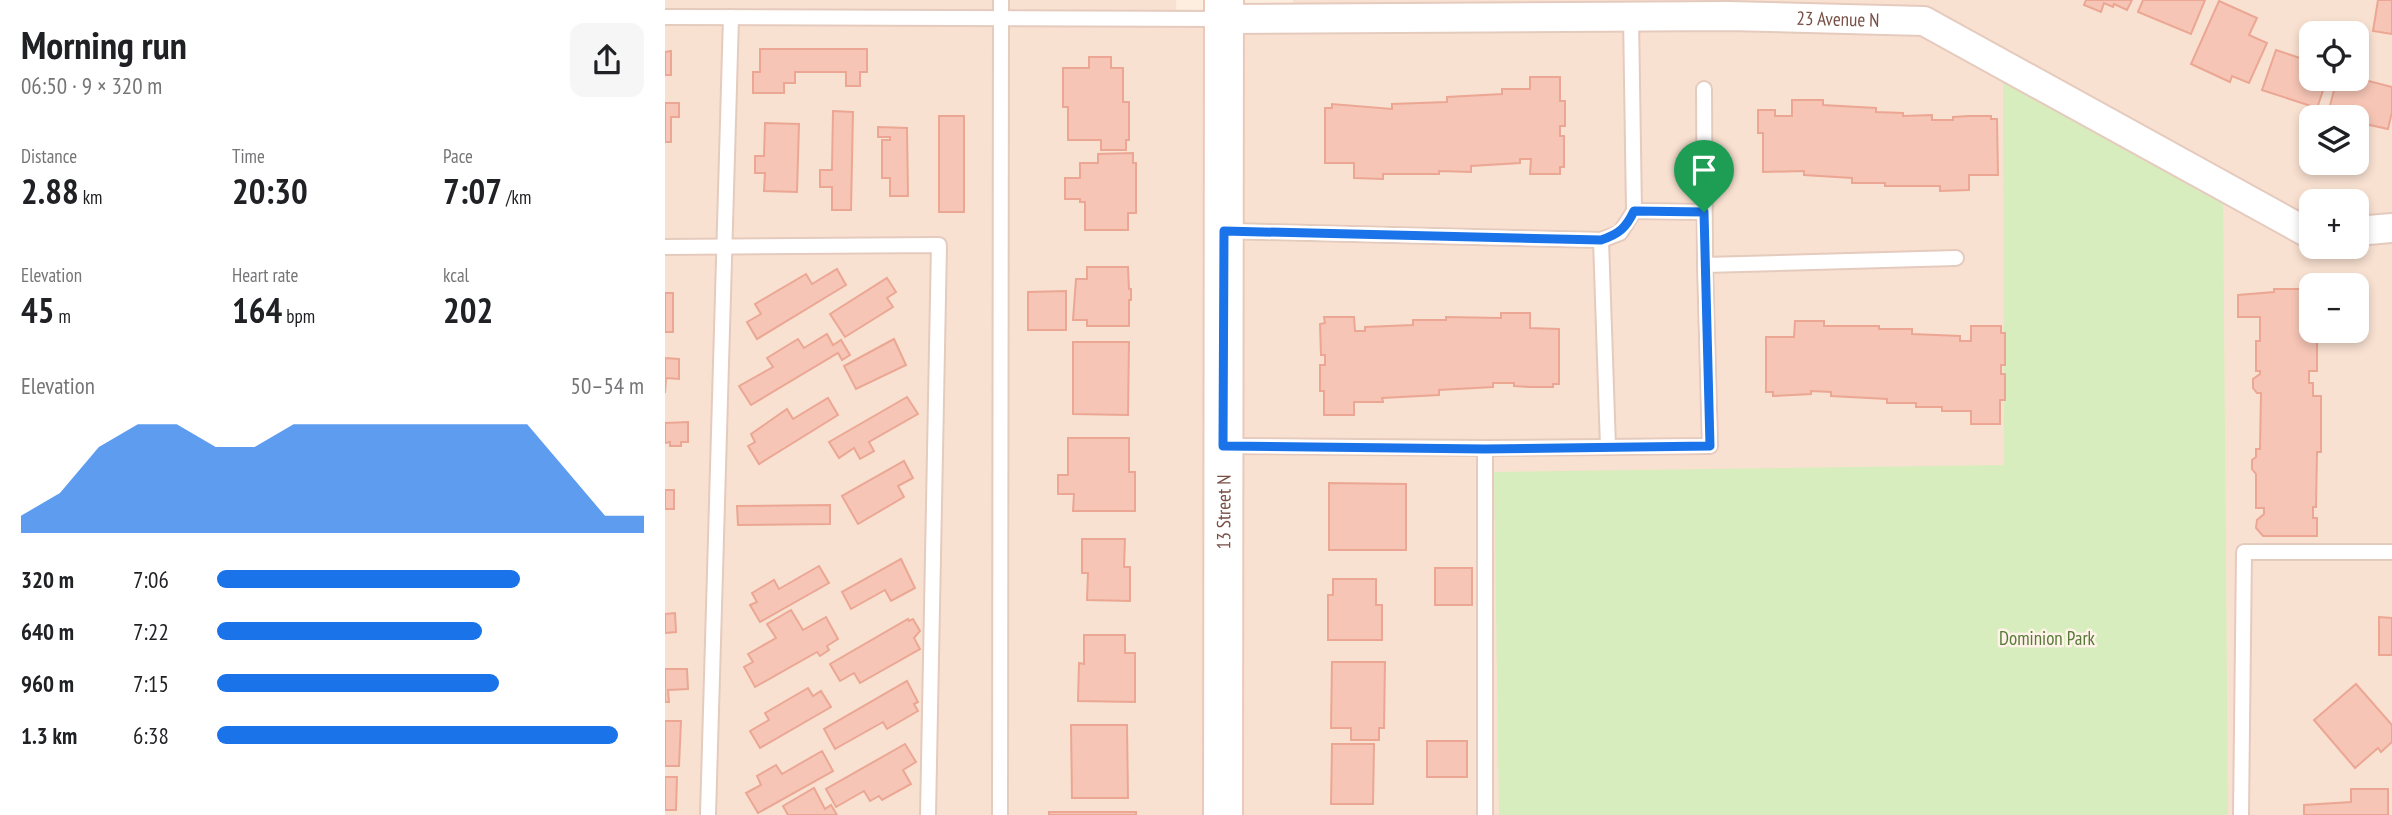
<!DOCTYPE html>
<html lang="en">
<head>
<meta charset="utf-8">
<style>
	body { margin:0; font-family:"PT Sans Narrow",sans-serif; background:#f6f6f6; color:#202124; height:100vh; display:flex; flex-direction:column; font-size:26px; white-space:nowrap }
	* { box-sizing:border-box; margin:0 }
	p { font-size:23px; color:#757577 }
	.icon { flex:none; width:38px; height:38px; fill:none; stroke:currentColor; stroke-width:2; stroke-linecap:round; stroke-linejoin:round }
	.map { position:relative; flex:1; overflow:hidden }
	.panel { display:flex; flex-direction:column; background:#fff; width:665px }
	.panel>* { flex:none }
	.fabs { position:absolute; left:1634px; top:21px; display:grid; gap:14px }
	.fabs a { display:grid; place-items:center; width:70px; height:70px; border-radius:14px; background:#fff; box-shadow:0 4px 10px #0003; font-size:35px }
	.pin { position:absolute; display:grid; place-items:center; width:60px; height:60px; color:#fff; margin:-72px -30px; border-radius:50% 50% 50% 0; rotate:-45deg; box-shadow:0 0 7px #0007 }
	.pin .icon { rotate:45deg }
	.round { display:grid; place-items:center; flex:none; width:74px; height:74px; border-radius:14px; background:#f6f6f6 }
	.summary { display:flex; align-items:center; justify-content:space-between; height:119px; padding:0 21px }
	h1 { font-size:38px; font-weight:700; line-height:52px }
	.stats { display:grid; grid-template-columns:repeat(3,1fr); gap:10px; height:119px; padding:7px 21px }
	.stats div { display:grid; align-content:center }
	.stats b { font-size:35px; font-weight:700 }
	.stats small { font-size:19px; font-weight:400 }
	.stats p { font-size:19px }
	.chart { height:196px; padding:14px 21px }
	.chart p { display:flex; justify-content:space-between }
	.chart svg { width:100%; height:126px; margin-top:7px; fill:#1a73e8; opacity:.7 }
	ul { padding:0 21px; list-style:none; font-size:23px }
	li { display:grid; grid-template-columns:112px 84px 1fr; align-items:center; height:52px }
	li i { height:18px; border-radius:9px; background:#1a73e8 }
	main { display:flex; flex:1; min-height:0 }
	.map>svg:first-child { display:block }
</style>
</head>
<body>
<main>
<section class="panel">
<div class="summary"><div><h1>Morning run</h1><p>06:50 · 9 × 320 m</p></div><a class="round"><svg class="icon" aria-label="share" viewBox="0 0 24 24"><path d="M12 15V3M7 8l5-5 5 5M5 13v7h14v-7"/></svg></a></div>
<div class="stats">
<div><p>Distance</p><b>2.88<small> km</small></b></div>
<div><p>Time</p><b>20:30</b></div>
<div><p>Pace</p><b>7:07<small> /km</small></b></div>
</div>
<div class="stats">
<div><p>Elevation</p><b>45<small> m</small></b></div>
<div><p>Heart rate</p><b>164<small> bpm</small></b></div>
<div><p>kcal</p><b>202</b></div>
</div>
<div class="chart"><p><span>Elevation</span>50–54 m</p>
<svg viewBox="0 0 160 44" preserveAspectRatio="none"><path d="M0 44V38L10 30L20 14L30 6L40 6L50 14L60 14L70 6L80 6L90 6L100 6L110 6L120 6L130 6L140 22L150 38L160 38V44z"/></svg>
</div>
<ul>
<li><b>320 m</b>7:06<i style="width:71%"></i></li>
<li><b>640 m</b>7:22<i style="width:62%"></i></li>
<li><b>960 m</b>7:15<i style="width:66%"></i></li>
<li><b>1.3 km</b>6:38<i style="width:94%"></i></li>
</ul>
</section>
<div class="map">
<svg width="1727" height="815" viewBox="0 0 1727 815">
	<rect width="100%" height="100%" fill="#feeee0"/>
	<path fill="#f9e1d1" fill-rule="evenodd" d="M 0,0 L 511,0 L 512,19 L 628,18 L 628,0 L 1727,0 L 1727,815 L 0,815 ZM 1647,33 L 1692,33 L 1692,79 L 1647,79 ZM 1647,117 L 1692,117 L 1692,163 L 1647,163 ZM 1647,201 L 1692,201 L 1692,247 L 1647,247 ZM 1647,285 L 1692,285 L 1692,331 L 1647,331 Z"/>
	<polygon fill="#d8edbd" points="1338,64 1558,187 1563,815 834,815 829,472 1339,465"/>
	<g fill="#f6c5b5" stroke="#eba794" stroke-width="2">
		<polygon points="1421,0 1467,0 1462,10 1449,4 1448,7 1439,3 1436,12 1419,5"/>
		<polygon points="1478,0 1540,0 1526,34 1473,12"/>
		<polygon points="1713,0 1727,0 1727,34 1708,31"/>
		<polygon points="1554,1 1592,18 1584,35 1602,43 1584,83 1567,76 1565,82 1526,64"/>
		<polygon points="95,49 202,49 202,72 195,72 195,86 181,86 181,72 130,72 130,83 119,83 119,93 88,93 88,72 95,72"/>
		<polygon points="1611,50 1647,62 1647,79 1662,79 1652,108 1597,90"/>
		<polygon points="6,51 6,75 0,75 0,52"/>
		<polygon points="424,57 446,57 446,68 458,68 458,102 464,102 464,140 461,140 461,150 436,150 436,140 403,140 403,107 398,107 398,68 424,68"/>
		<polygon points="865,77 895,77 895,101 900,101 900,126 895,126 895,136 899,136 899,167 895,167 895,174 865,174 866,159 855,159 855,163 806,166 806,172 774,171 774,174 718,174 718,179 689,178 689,163 660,163 660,108 667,108 667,104 727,109 727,104 782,102 782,97 837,94 837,89 865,89"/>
		<polygon points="1692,78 1727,87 1727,112 1723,129 1700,124 1700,127 1692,125 1692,117 1662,117 1672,79"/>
		<polygon points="1127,100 1158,100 1158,105 1211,108 1211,112 1238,113 1238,116 1267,115 1267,120 1288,120 1288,117 1304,116 1326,116 1326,119 1332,119 1333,175 1304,175 1304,190 1275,191 1275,186 1220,186 1220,183 1187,183 1187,178 1139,175 1139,171 1098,172 1098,133 1093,133 1093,110 1110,110 1110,116 1127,116"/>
		<polygon points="0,103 14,103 14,117 6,117 6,142 0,142"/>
		<polygon points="168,111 188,112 186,210 167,210 167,187 155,187 155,170 167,170"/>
		<rect x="274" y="116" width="25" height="96"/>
		<polygon points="100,123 134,124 132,192 99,191 100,173 90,173 90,156 99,156"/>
		<polygon points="213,127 242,128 243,196 225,196 225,178 217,178 217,140 225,140 225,137 213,137"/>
		<polygon points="468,153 468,163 471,163 471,213 463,213 463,230 420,230 420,202 415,202 415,199 400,199 400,178 415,178 415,163 433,163 433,154"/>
		<polygon points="422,267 463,267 464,289 466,289 466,300 464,300 464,326 422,326 422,320 408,320 411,279 422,279"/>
		<polygon points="172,269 181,285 92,339 82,322 96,314 90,304 141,274 147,284"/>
		<polygon points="222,278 231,292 222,298 228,307 180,337 165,314"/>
		<polygon points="1609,289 1647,289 1647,331 1656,331 1656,339 1652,339 1652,371 1644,371 1644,383 1648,383 1648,396 1656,396 1656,452 1652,452 1651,507 1648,507 1648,518 1652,518 1652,536 1598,536 1591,528 1592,520 1599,514 1599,508 1591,508 1591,474 1587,469 1587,460 1591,457 1591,449 1595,449 1596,393 1592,393 1588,388 1588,379 1595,374 1595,371 1591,371 1591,341 1595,341 1595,317 1573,317 1573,295 1609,292"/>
		<polygon points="401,291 401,330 363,330 363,292"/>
		<rect x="0" y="293" width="8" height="39"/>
		<polygon points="836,313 865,313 865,328 894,329 894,384 888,384 888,387 865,387 849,386 849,383 828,383 828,387 774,390 774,395 717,398 718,402 689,402 689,415 659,415 659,391 655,391 655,365 660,365 660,355 656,355 655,324 660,323 659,317 689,317 690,331 700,331 700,327 748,325 748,320 781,320 781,317 836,318"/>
		<polygon points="1130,321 1159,321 1159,326 1214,326 1214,329 1247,329 1247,334 1295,336 1295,341 1306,341 1306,326 1336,326 1336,333 1340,333 1340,365 1336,365 1336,374 1340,374 1340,400 1335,400 1335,424 1306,424 1306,411 1277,411 1277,407 1251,407 1251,403 1222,403 1222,399 1166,396 1166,392 1146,391 1146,394 1108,396 1108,392 1101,392 1101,337 1129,337"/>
		<polygon points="162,334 168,345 176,340 185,355 177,360 173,353 86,405 74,386 108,367 102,358 133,339 139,348"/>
		<polygon points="229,339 241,365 191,389 179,366"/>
		<polygon points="408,342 464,342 463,415 408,414"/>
		<polygon points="0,358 14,359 14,379 1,378 0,393"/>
		<polygon points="242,397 253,414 204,442 209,451 195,459 189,448 174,458 164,442"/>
		<polygon points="163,398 173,415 94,464 83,446 90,442 86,434 122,409 128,419"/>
		<polygon points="23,422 23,442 16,442 16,446 5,446 5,442 0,443 0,423"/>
		<polygon points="403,438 464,438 464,472 470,472 470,511 408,511 409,494 393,494 393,475 403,475"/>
		<polygon points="239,461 248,478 233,486 239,497 193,524 177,496"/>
		<polygon points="664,483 741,484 741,550 664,550"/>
		<rect x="0" y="490" width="9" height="19"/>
		<polygon points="165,505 165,524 73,525 72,506"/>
		<polygon points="417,539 460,539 459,567 465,567 465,601 422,600 423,573 417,573"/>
		<polygon points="236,559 250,588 226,601 220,590 186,609 177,592"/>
		<polygon points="154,566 164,583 95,622 85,605 92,602 87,593 109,580 114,589"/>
		<rect x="770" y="568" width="37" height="37"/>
		<polygon points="668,579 711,579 711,605 717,605 717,640 663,640 663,595 668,595"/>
		<polygon points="126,610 138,630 161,617 173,639 162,646 164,650 155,656 152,652 90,687 79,667 88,662 83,654 111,638 102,624"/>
		<polygon points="10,613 11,632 0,633 0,614"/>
		<polygon points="1714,617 1727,618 1727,655 1714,655"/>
		<polygon points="243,619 244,621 248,619 255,631 249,638 255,649 195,683 189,673 175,681 165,664"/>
		<polygon points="419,635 460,635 460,653 470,653 470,702 413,701 414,663 419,664"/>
		<polygon points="667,662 720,662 719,728 714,728 714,740 686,740 686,728 666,728"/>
		<polygon points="0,669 22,669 23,689 3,690 4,702 0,702"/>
		<polygon points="242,681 253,702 249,704 253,711 222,729 218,722 170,749 159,729"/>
		<polygon points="1691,684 1727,725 1727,742 1716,752 1713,748 1690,768 1649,720"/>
		<polygon points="143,688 148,696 156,691 166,707 95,748 85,731 104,720 100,713"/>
		<polygon points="0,721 16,721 14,766 0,766"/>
		<polygon points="406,725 462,725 463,798 407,798"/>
		<rect x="762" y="741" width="40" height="36"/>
		<polygon points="240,744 251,762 238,770 246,784 217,800 214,796 205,801 199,791 171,807 161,789"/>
		<polygon points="667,744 709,744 708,804 666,804"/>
		<polygon points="157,751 168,771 93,813 81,793 96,785 92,776 111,765 117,774"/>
		<polygon points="0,777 12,777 11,810 0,810"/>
		<polygon points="149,788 160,809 166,805 172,815 123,815 118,806"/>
		<polygon points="1686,789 1723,789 1723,815 1639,815 1639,805 1686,802"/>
		<rect x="384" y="812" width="87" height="3"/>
	</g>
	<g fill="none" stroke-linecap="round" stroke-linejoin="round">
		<g stroke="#e5cabe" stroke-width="18">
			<g id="lane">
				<polyline points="0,17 559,19"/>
				<polyline points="969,211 1039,212"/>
				<polyline points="560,231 936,240 955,233 969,211 966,16"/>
				<polyline points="936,240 943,447"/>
				<polyline points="0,247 274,245 263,815"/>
				<polyline points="1040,265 1291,258"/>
				<polyline points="560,446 820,448 1045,446 1040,265 1039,89"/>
				<polyline points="820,448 820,815"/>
				<polyline points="43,815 66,17"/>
				<polyline points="335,815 336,0"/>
				<polyline points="1576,815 1579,552 1727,552"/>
			</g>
		</g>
		<g stroke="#e5cabe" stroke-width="32">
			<g id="street">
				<path id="s1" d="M 559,19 L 1064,16 L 1259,21 L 1647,235"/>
				<polyline points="1692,231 1727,228"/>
			</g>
		</g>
		<g stroke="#ebc9ba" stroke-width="42">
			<g id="secondary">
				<path id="s2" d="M 558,815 L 559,0"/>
			</g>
		</g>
		<use href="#lane" stroke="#fff" stroke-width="14"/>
		<use href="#street" stroke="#fff" stroke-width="28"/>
		<use href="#secondary" stroke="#fff" stroke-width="38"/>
	</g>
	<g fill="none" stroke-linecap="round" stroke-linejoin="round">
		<g stroke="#fff" stroke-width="14">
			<path id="route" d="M 969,211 L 1039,212 L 1045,446 L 820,449 L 558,446 L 559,231 L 936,240 C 954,234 961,228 969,211 Z"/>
		</g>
		<use href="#route" stroke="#1a73e8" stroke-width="9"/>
	</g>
	<g text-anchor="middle" stroke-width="5" stroke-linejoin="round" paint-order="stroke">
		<g font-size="19" fill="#784f45" stroke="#fff3e8">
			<text dy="7" stroke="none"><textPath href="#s1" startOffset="614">23 Avenue N</textPath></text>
			<text dy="7" stroke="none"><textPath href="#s2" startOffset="303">13 Street N</textPath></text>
		</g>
		<g font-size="19" fill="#567939" stroke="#fff3e8">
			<text x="1382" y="645">Dominion Park</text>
		</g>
	</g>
</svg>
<div class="fabs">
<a><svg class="icon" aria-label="locate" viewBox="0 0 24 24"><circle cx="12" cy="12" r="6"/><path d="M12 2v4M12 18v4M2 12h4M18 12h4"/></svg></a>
<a><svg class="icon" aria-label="layers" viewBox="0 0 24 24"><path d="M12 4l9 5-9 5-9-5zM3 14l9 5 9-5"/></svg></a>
<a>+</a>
<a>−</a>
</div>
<div class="pin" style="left:1039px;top:212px;background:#1e9e55"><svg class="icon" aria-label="arrive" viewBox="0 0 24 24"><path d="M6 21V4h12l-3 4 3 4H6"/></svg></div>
</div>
</main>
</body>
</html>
